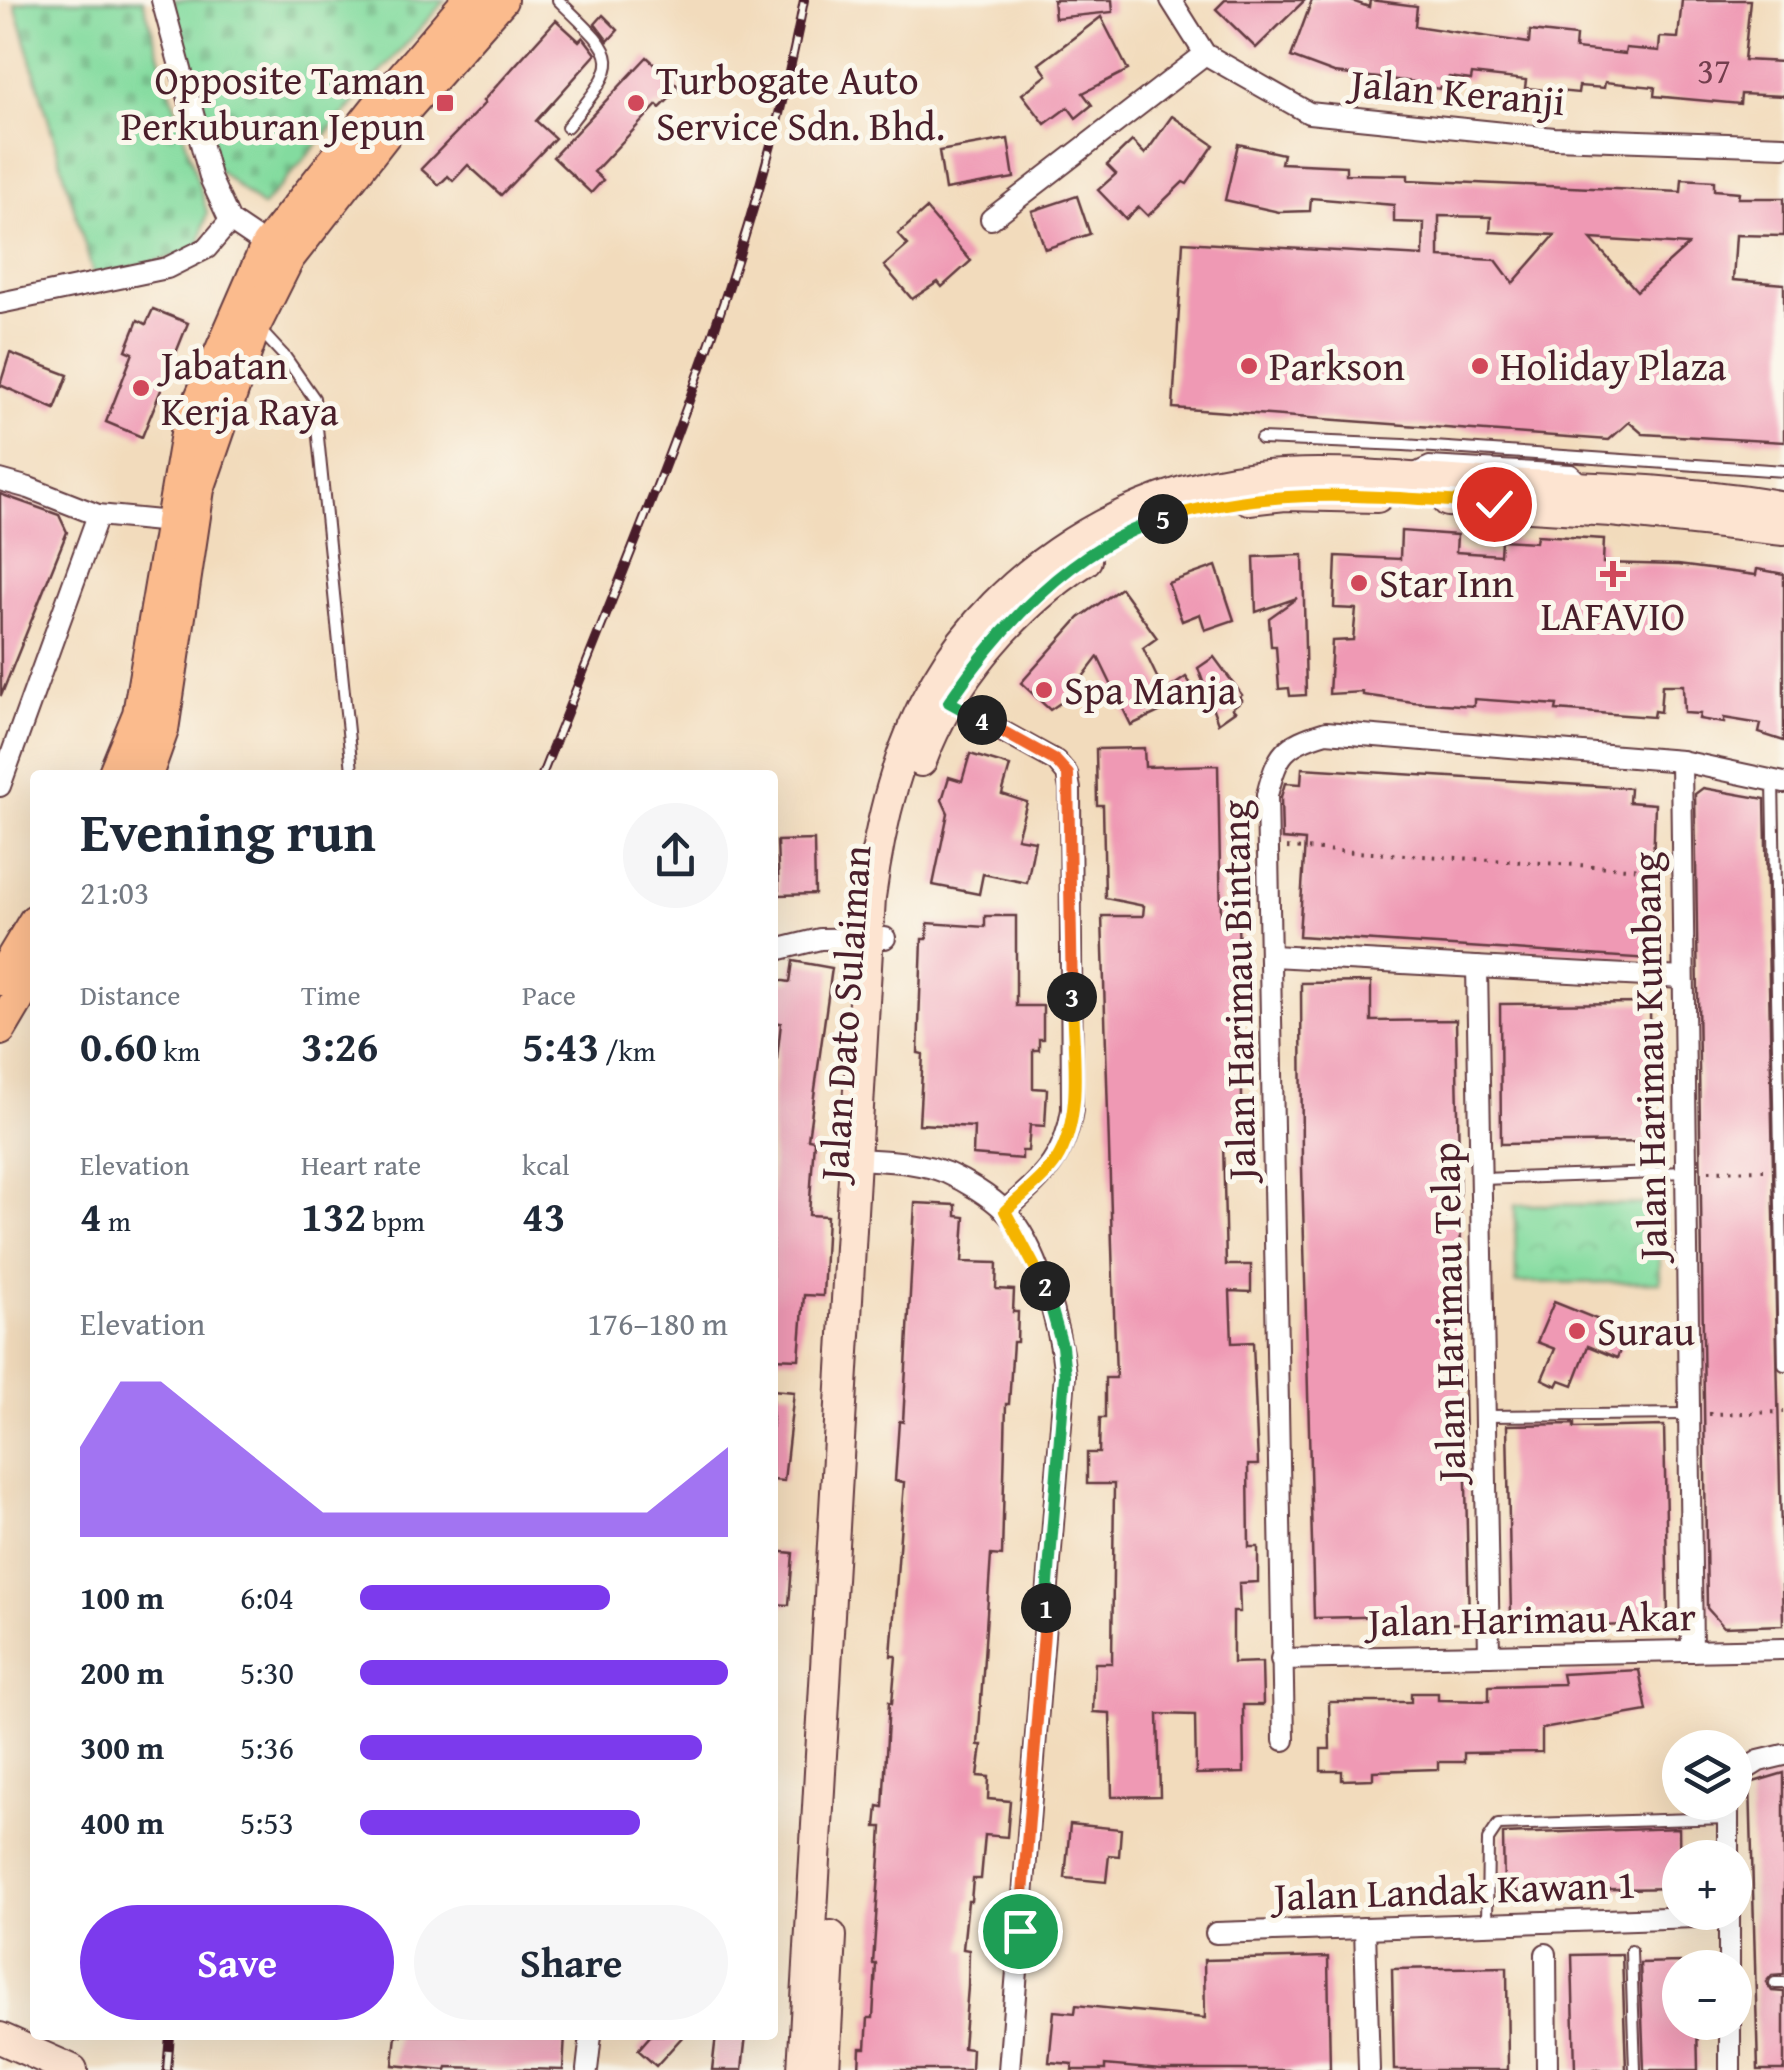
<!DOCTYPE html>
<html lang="en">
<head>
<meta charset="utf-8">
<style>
	body { margin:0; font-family:"Gentium Book Plus",serif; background:#f6f6f7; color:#1f2937; height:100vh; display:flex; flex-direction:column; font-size:38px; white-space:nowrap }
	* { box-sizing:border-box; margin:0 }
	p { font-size:32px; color:#747a83 }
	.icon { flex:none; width:55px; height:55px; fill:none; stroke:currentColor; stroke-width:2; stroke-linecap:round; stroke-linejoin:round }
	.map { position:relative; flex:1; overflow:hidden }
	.side { position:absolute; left:30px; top:770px; width:748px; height:1270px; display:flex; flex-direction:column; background:#fff; border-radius:10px; box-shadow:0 10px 40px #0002 }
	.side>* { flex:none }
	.buttons { position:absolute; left:1662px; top:1730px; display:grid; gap:20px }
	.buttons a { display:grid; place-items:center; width:90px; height:90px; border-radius:50%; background:#fff; box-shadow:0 10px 40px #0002; font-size:50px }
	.pin { position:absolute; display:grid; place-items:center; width:85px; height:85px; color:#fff; margin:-42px; border:5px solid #fff; border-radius:50%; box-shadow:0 2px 10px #0007 }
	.km { position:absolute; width:50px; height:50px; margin:-25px; border-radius:50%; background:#222; color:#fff; font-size:28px; line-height:50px; text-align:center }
	.round { display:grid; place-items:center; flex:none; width:105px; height:105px; border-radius:52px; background:#f6f6f7 }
	.headline { display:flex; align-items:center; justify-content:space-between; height:170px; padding:0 50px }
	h1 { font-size:55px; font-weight:700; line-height:75px }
	.stats { display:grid; grid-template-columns:repeat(3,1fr); gap:15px; height:170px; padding:10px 50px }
	.stats div { display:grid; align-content:center }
	.stats b { font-size:42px; font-weight:700 }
	.stats small { font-size:28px; font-weight:400 }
	.stats p { font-size:28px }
	.chart { height:280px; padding:20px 50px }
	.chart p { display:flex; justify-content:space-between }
	.chart svg { width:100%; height:180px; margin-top:10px; fill:#7c3aed; opacity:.7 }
	.action { display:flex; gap:20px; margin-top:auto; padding:20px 50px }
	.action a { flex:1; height:115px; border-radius:60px; background:#7c3aed; color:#fff; font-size:40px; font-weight:700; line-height:115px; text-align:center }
	.action a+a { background:#f6f6f7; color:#1f2937 }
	ul { padding:0 50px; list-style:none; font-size:32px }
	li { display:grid; grid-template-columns:160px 120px 1fr; align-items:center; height:75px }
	li i { height:25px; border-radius:12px; background:#7c3aed }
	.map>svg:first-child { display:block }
</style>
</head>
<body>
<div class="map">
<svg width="1784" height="2070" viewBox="0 0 1784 2070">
	<defs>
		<pattern id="cemetery-stones" width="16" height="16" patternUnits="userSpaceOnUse" patternTransform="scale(2.5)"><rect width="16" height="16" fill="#83db9f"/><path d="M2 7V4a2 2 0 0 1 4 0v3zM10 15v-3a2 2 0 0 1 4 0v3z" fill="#73bc89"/></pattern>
		<pattern id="park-crowns" width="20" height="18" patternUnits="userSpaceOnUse" patternTransform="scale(2.5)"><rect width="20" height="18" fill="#83db9f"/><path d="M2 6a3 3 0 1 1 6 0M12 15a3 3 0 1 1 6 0" fill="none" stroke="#73bc89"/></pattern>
	</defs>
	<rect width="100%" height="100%" fill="#fbf7ec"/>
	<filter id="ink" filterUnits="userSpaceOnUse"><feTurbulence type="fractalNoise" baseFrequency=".01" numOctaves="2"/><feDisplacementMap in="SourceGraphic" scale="20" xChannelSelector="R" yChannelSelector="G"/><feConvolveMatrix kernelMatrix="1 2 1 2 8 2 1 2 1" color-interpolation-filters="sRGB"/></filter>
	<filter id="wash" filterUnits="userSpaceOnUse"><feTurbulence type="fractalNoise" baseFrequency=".0048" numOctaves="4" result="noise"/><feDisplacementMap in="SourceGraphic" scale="40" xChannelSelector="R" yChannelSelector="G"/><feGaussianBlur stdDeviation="2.25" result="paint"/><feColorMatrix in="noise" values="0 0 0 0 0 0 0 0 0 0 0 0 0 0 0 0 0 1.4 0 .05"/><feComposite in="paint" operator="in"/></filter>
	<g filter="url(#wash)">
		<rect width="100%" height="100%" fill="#f2dbbc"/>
		<g fill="url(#cemetery-stones)" stroke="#667d65" stroke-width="2.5">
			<polygon points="33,0 143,0 207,212 198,251 94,277 15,4"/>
			<polygon points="173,0 445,0 262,207 215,167"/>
		</g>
		<polygon fill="url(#park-crowns)" stroke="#667d65" stroke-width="2.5" points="1659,1204 1660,1282 1516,1283 1515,1205"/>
		<g id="blocks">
			<g fill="#ef99b4" fill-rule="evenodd">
				<polygon points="1053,0 1112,0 1113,12 1055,18"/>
				<polygon points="1225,0 1305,0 1256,48 1216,9"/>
				<polygon points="1312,0 1349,0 1369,7 1370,0 1417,6 1415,26 1529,43 1530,31 1576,36 1575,49 1625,54 1626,48 1659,51 1660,37 1678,38 1682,0 1750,0 1744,60 1784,62 1784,96 1741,94 1740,104 1654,96 1655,87 1605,82 1604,88 1579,86 1578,93 1525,88 1526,80 1472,74 1471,80 1449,77 1439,89 1423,86 1424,83 1334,73 1291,57"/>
				<polygon points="603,15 618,30 608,41 595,24"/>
				<polygon points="1101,17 1128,70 1083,93 1092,105 1076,118 1068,107 1045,124 1022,94 1047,75 1039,64"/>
				<polygon points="556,20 579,41 583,37 596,54 536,121 555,138 501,195 468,165 453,181 448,176 439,185 421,169 485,103 483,101"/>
				<polygon points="647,57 680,88 660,108 657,105 594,172 603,180 591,193 553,157"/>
				<polygon points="1172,116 1214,145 1187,184 1183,182 1148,216 1139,207 1126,219 1098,190 1116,174 1107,165 1132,141 1145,154"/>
				<polygon points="1008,139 1014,178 945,190 939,151"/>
				<path d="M 1238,144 L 1283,154 L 1281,163 L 1346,166 L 1346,174 L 1408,175 L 1408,180 L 1681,192 L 1682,179 L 1714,181 L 1714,190 L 1739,192 L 1738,198 L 1784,198 L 1784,236 L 1736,235 L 1733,280 L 1784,284 L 1784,442 L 1643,434 L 1629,422 L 1609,440 L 1173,408 L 1183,242 L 1423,256 L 1424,223 L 1394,222 L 1394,205 L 1311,198 L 1310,211 L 1279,212 L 1225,200 ZM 1439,216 L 1491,217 L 1490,232 L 1555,235 L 1513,283 L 1496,260 L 1439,257 ZM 1591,239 L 1688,245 L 1637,291 Z"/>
				<polygon points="1077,196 1090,234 1045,249 1032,211"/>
				<polygon points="926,209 971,261 942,287 938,282 912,299 884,266 908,245 898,234"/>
				<polygon points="153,309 188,323 142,437 106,422 133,353 126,350 138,320 146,324"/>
				<polygon points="10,353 68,375 55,409 0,385"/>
				<polygon points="0,494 59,515 67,532 1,696"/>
				<polygon points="1401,531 1457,535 1456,552 1500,555 1501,540 1536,542 1537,535 1604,539 1603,563 1678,565 1756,575 1757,569 1784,574 1784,741 1759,733 1761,724 1724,718 1724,723 1699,719 1700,714 1684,713 1683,685 1662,685 1660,712 1654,711 1653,717 1556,710 1557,705 1474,699 1474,706 1413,702 1363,695 1363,692 1329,694 1332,641 1353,640 1356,609 1334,608 1336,556 1400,559"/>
				<polygon points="1303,555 1306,695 1290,696 1289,688 1279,689 1276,646 1271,646 1269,618 1297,598 1256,612 1254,557"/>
				<polygon points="1216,566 1234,620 1205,630 1200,614 1182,621 1168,583"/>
				<polygon points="1121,588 1157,638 1143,648 1164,692 1186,677 1198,694 1131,725 1098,657 1066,699 1050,710 1021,683 1079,618"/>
				<polygon points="1214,657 1242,695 1239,697 1242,700 1232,708 1235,711 1218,723 1198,668"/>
				<polygon points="1144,748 1145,767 1218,765 1221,920 1238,920 1243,1141 1223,1141 1226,1265 1251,1265 1251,1292 1230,1291 1232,1343 1253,1342 1258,1465 1248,1465 1249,1547 1258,1547 1258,1582 1239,1583 1240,1612 1233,1612 1233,1663 1262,1662 1263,1705 1243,1705 1244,1773 1196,1774 1195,1715 1158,1714 1160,1796 1112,1797 1110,1713 1093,1712 1095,1663 1112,1663 1114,1484 1087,1484 1087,1453 1099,1453 1100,1418 1105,1418 1105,1378 1116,1378 1102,916 1143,916 1144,906 1105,898 1103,805 1097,805 1096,749"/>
				<polygon points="970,754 1010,766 1002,794 1027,802 1017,838 1035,841 1027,883 983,874 979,894 933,885 948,813 942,800 949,777 962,781"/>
				<polygon points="1302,768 1630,788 1629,802 1655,804 1650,959 1299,936 1305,841 1282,839 1281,797 1285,783 1301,784"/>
				<polygon points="1703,788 1765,799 1783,1625 1724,1627 1707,1608 1695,794"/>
				<polygon points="814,840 815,894 779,895 777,841"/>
				<polygon points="985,916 1016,916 1016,1006 1043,1006 1043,1039 1039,1039 1039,1050 1033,1050 1033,1088 1047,1089 1045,1126 1030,1125 1028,1151 1022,1151 1022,1159 973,1155 974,1127 919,1124 923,1054 918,1053 922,939 927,939 928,923 985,927"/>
				<polygon points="793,961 832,968 808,1139 814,1140 809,1215 827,1216 823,1296 804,1295 799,1359 772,1358 772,1102 781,1023 772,1022 772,979 790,982"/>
				<polygon points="1371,982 1371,1021 1456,1020 1469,1623 1402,1625 1402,1616 1314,1618 1302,1167 1301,983"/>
				<polygon points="1650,1003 1651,1142 1501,1144 1500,1004"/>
				<polygon points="915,1203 956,1205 956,1216 965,1217 962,1262 997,1263 996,1289 1014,1290 1013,1312 1018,1312 1017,1342 1013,1342 1009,1404 1006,1404 1002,1556 991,1555 978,1745 982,1745 978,1776 989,1777 988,1799 1010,1801 1007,1837 985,1835 981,1879 973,1879 971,1901 968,1901 963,1949 969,1950 968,1987 963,2048 972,2049 971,2070 859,2070 860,2048 866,2048 868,2018 873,2018 876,1964 873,1964 882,1827 876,1827 878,1806 883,1807 889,1702 892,1703 896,1656 891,1656 904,1482 895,1481 899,1421 903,1422"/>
				<polygon points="1554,1302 1599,1320 1598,1325 1626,1336 1617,1358 1588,1346 1573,1385 1560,1380 1557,1386 1542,1379 1555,1349 1537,1342"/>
				<polygon points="772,1390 794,1392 784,1481 772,1480"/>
				<polygon points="1574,1424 1574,1428 1664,1426 1668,1615 1657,1624 1597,1626 1596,1613 1511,1614 1507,1425"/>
				<polygon points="772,1551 793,1553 789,1605 772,1604"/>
				<polygon points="1639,1670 1647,1711 1542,1729 1542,1752 1464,1753 1464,1762 1438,1762 1438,1769 1373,1771 1373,1779 1342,1780 1342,1771 1321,1771 1321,1749 1330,1749 1329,1702 1411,1702 1411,1693 1438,1693 1438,1700 1489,1701 1489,1686 1564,1684 1562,1674"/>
				<polygon points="1784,1773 1784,1974 1772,1975 1766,1982 1772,1991 1784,1992 1784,2070 1758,2070 1750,1783"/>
				<polygon points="1070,1824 1121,1829 1119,1856 1109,1855 1106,1882 1065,1878"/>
				<polygon points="1679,1828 1680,1888 1504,1891 1503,1834"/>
				<polygon points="1622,1954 1626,2070 1575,2070 1572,1955"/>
				<polygon points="1328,1957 1330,2070 1161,2070 1105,2065 1105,2070 1072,2070 1073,2064 1049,2062 1054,2011 1075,2013 1076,2005 1205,2018 1204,1960"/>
				<polygon points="1680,1962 1680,2022 1697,2022 1698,2070 1644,2070 1640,1963"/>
				<polygon points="1507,1967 1508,2070 1394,2070 1392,1969"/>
				<polygon points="396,2035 565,2035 563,2070 447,2067 446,2070 393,2065"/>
				<polygon points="651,2035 684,2035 656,2066 638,2050"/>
				<polygon points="716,2035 746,2035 742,2070 712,2070"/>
			</g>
		</g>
	</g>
	<g filter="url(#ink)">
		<use href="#blocks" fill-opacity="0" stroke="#633b41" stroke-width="2.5"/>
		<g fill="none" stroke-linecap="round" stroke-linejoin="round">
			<g stroke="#633b41" stroke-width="14">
				<g id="lane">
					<path d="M 558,0 C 622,61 622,58 567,127"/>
					<polyline points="259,329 286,358 314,398 352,771"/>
					<polyline points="1261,439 1404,445 1784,471"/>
					<polyline points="1414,469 1429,462 1572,470 1585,482"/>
					<polyline points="1773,781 1784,1365"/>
					<polyline points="1482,1179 1686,1172"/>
					<polyline points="1485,1416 1689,1414"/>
					<polyline points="1487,1924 1488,1840 1498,1825 1728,1818"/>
					<polyline points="1631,1951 1635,2070"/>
					<polyline points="1775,1983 1784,1983"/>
				</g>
			</g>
			<g stroke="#633b41" stroke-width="24">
				<g id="street">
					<polyline points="162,0 211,180 230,221 273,250"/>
					<polyline points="1171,0 1205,54 1309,113 1554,138 1784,146"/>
					<polyline points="991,219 1205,54"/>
					<polyline points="0,303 167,268 207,248 230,221"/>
					<polyline points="0,480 29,488 98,515 170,522"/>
					<path d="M 938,696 L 1056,761 L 1067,774 L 1070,789 L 1072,1110 C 1064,1161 1041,1178 1005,1211"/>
					<polyline points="1681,761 1692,1651"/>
					<polyline points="0,786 98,515"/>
					<polyline points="772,951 820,939 885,938"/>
					<polyline points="1272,956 1683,978"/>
					<polyline points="1477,967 1489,1655"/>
					<path d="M 856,1159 C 886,1161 918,1161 947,1173 C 965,1181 990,1196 1005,1211 C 1038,1244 1060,1328 1065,1375 L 1009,2070"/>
					<polyline points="1281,1659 1784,1649"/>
					<path d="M 1284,1740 L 1267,795 C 1278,753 1283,745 1326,732 L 1681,761 L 1784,783"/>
					<polyline points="1735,1776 1759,1761 1784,1755"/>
					<polyline points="1728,1802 1728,1858"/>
					<polyline points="1729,1912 1729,1968"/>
					<polyline points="1365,1928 1369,2070"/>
					<polyline points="1216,1933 1696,1917 1713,1912"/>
					<polyline points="1546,1954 1547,2070"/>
					<polyline points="1730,2022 1730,2070"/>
					<polyline points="587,2070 591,2035"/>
				</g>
			</g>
			<g stroke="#633b41" stroke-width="34">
				<g id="secondary">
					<polyline points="1249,499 1285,495 1377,497"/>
					<polyline points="1448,501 1611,511 1784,530"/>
					<path d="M 921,761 C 951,680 1014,607 1086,560"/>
					<polyline points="0,2038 72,2070"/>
					<path d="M 803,2070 L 870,897 C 880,822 898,748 936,682 C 1000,570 1130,490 1256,477 C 1331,469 1408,479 1483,483 C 1583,488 1685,489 1784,507"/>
					<polyline points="824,2070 831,1936"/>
				</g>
			</g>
			<g stroke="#633b41" stroke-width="36">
				<g id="primary">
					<polyline points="114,775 139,714 188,428 267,246 380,104 469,0"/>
					<polyline points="146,775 162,730 198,489 255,324 288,258 398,117 501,0"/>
					<polyline points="0,979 35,921"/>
					<polyline points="0,1029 35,970"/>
				</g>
			</g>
			<g stroke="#633b41" stroke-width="4" stroke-dasharray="2.5 8" stroke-linecap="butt">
				<polyline points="1287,848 1662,870"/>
				<polyline points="1709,1171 1764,1170"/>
				<polyline points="1709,1414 1784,1412"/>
			</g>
			<use href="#lane" stroke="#fff" stroke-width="10"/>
			<use href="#street" stroke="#fff" stroke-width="20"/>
			<use href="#secondary" stroke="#fde4d1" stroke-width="30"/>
			<use href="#primary" stroke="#fbbb8d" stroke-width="32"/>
			<g stroke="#4a1f2b" stroke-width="10">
				<g id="rail">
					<path d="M 542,775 C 642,521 754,269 804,0"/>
					<polyline points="167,2070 170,2035"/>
				</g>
			</g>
			<use href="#rail" stroke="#fbf7ec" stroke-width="6" stroke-dasharray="19" stroke-linecap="butt"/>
		</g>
	</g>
	<g fill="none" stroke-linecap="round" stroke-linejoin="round" filter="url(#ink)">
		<g stroke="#fff" stroke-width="20">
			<polyline id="split-1" points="1020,1931 1046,1608"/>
		</g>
		<g stroke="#fff" stroke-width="20">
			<polyline id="split-2" points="1045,1286 1062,1346 1065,1375 1046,1608"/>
		</g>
		<g stroke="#fff" stroke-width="20">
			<path id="split-3" d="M 1045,1286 L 1005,1211 C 1022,1195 1043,1180 1056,1161 C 1085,1116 1072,1047 1072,997"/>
		</g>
		<g stroke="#fff" stroke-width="20">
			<polyline id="split-4" points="982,720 1056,761 1068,774 1072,997"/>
		</g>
		<g stroke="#fff" stroke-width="20">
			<path id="split-5" d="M 982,720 L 949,702 C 1000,627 1073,546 1163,519"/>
		</g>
		<g stroke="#fff" stroke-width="20">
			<path id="split-6" d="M 1163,519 C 1275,484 1379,497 1494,504"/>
		</g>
		<use href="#split-1" stroke="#f0652b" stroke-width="12"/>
		<use href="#split-2" stroke="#22a559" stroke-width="12"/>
		<use href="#split-3" stroke="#f5b400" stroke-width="12"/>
		<use href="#split-4" stroke="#f0652b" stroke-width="12"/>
		<use href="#split-5" stroke="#22a559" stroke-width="12"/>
		<use href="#split-6" stroke="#f5b400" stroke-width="12"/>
	</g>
	<g fill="#d1495b" stroke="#fbf7ec" stroke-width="4">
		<rect x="435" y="93" width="20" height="20" rx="5"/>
		<circle cx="636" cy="103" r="10"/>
		<circle cx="1249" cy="366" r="10"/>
		<circle cx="1480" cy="366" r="10"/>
		<circle cx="141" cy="388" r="10"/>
		<path d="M1608 559h10v10h10v10h-10v10h-10v-10h-10v-10h10z"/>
		<circle cx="1359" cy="583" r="10"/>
		<circle cx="1044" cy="690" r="10"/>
		<circle cx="1577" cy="1331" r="10"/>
	</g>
	<g text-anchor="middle" stroke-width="10" stroke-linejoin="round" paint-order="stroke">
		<g font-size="35" fill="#733e4d">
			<text x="1714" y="83">37</text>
		</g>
		<g font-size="40" fill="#4a1f2b" stroke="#fbf7ec" text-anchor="start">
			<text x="425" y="94" text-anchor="end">Opposite Taman<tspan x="425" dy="46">Perkuburan Jepun</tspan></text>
			<text x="656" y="94">Turbogate Auto<tspan x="656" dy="46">Service Sdn. Bhd.</tspan></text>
			<text x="161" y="379">Jabatan<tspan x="161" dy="46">Kerja Raya</tspan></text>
			<text x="1269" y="380">Parkson</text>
			<text x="1500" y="380">Holiday Plaza</text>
			<text x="1379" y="597">Star Inn</text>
			<text x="1613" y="630" text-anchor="middle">LAFAVIO</text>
			<text x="1064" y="704">Spa Manja</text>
			<text x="1597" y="1345">Surau</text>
		</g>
		<g font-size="40" fill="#4a1f2b" stroke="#fbf7ec">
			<text transform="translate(1458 92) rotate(5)" y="14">Jalan Keranji</text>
			<text transform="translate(1238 990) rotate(-91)" y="14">Jalan Harimau Bintang</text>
			<text transform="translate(845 1013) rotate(-86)" y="14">Jalan Dato Sulaiman</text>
			<text transform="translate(1649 1056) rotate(-91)" y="14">Jalan Harimau Kumbang</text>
			<text transform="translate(1448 1312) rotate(-91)" y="14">Jalan Harimau Telap</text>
			<text transform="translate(1532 1619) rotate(-1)" y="14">Jalan Harimau Akar</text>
			<text transform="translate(1455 1890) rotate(-2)" y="14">Jalan Landak Kawan 1</text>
		</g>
	</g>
</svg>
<div class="buttons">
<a><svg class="icon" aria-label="layers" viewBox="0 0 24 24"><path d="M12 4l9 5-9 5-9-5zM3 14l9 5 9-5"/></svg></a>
<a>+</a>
<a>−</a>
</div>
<div class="pin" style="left:1020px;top:1931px;background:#1e9e55"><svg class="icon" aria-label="arrive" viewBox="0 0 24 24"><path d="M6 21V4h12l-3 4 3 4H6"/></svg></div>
<div class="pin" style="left:1494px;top:504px;background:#d93025"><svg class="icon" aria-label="check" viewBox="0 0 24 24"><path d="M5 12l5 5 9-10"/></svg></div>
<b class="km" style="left:1046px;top:1608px">1</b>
<b class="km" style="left:1045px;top:1286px">2</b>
<b class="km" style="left:1072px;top:997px">3</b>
<b class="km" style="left:982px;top:720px">4</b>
<b class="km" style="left:1163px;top:519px">5</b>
<section class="side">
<div class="headline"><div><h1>Evening run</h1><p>21:03</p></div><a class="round"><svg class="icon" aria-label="share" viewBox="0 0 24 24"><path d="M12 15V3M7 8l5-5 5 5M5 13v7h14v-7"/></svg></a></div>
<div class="stats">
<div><p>Distance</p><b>0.60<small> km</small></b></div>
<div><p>Time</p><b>3:26</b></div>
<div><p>Pace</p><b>5:43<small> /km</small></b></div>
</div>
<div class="stats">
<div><p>Elevation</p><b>4<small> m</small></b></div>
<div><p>Heart rate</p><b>132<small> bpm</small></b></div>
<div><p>kcal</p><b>43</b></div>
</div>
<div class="chart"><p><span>Elevation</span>176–180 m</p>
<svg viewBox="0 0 160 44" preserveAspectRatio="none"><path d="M0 44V22L10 6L20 6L30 14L40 22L50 30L60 38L70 38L80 38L90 38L100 38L110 38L120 38L130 38L140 38L150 30L160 22V44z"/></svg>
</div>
<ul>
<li><b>100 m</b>6:04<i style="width:68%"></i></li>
<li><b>200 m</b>5:30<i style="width:100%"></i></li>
<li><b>300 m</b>5:36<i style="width:93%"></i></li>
<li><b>400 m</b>5:53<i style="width:76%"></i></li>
</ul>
<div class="action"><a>Save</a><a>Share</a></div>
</section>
</div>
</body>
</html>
